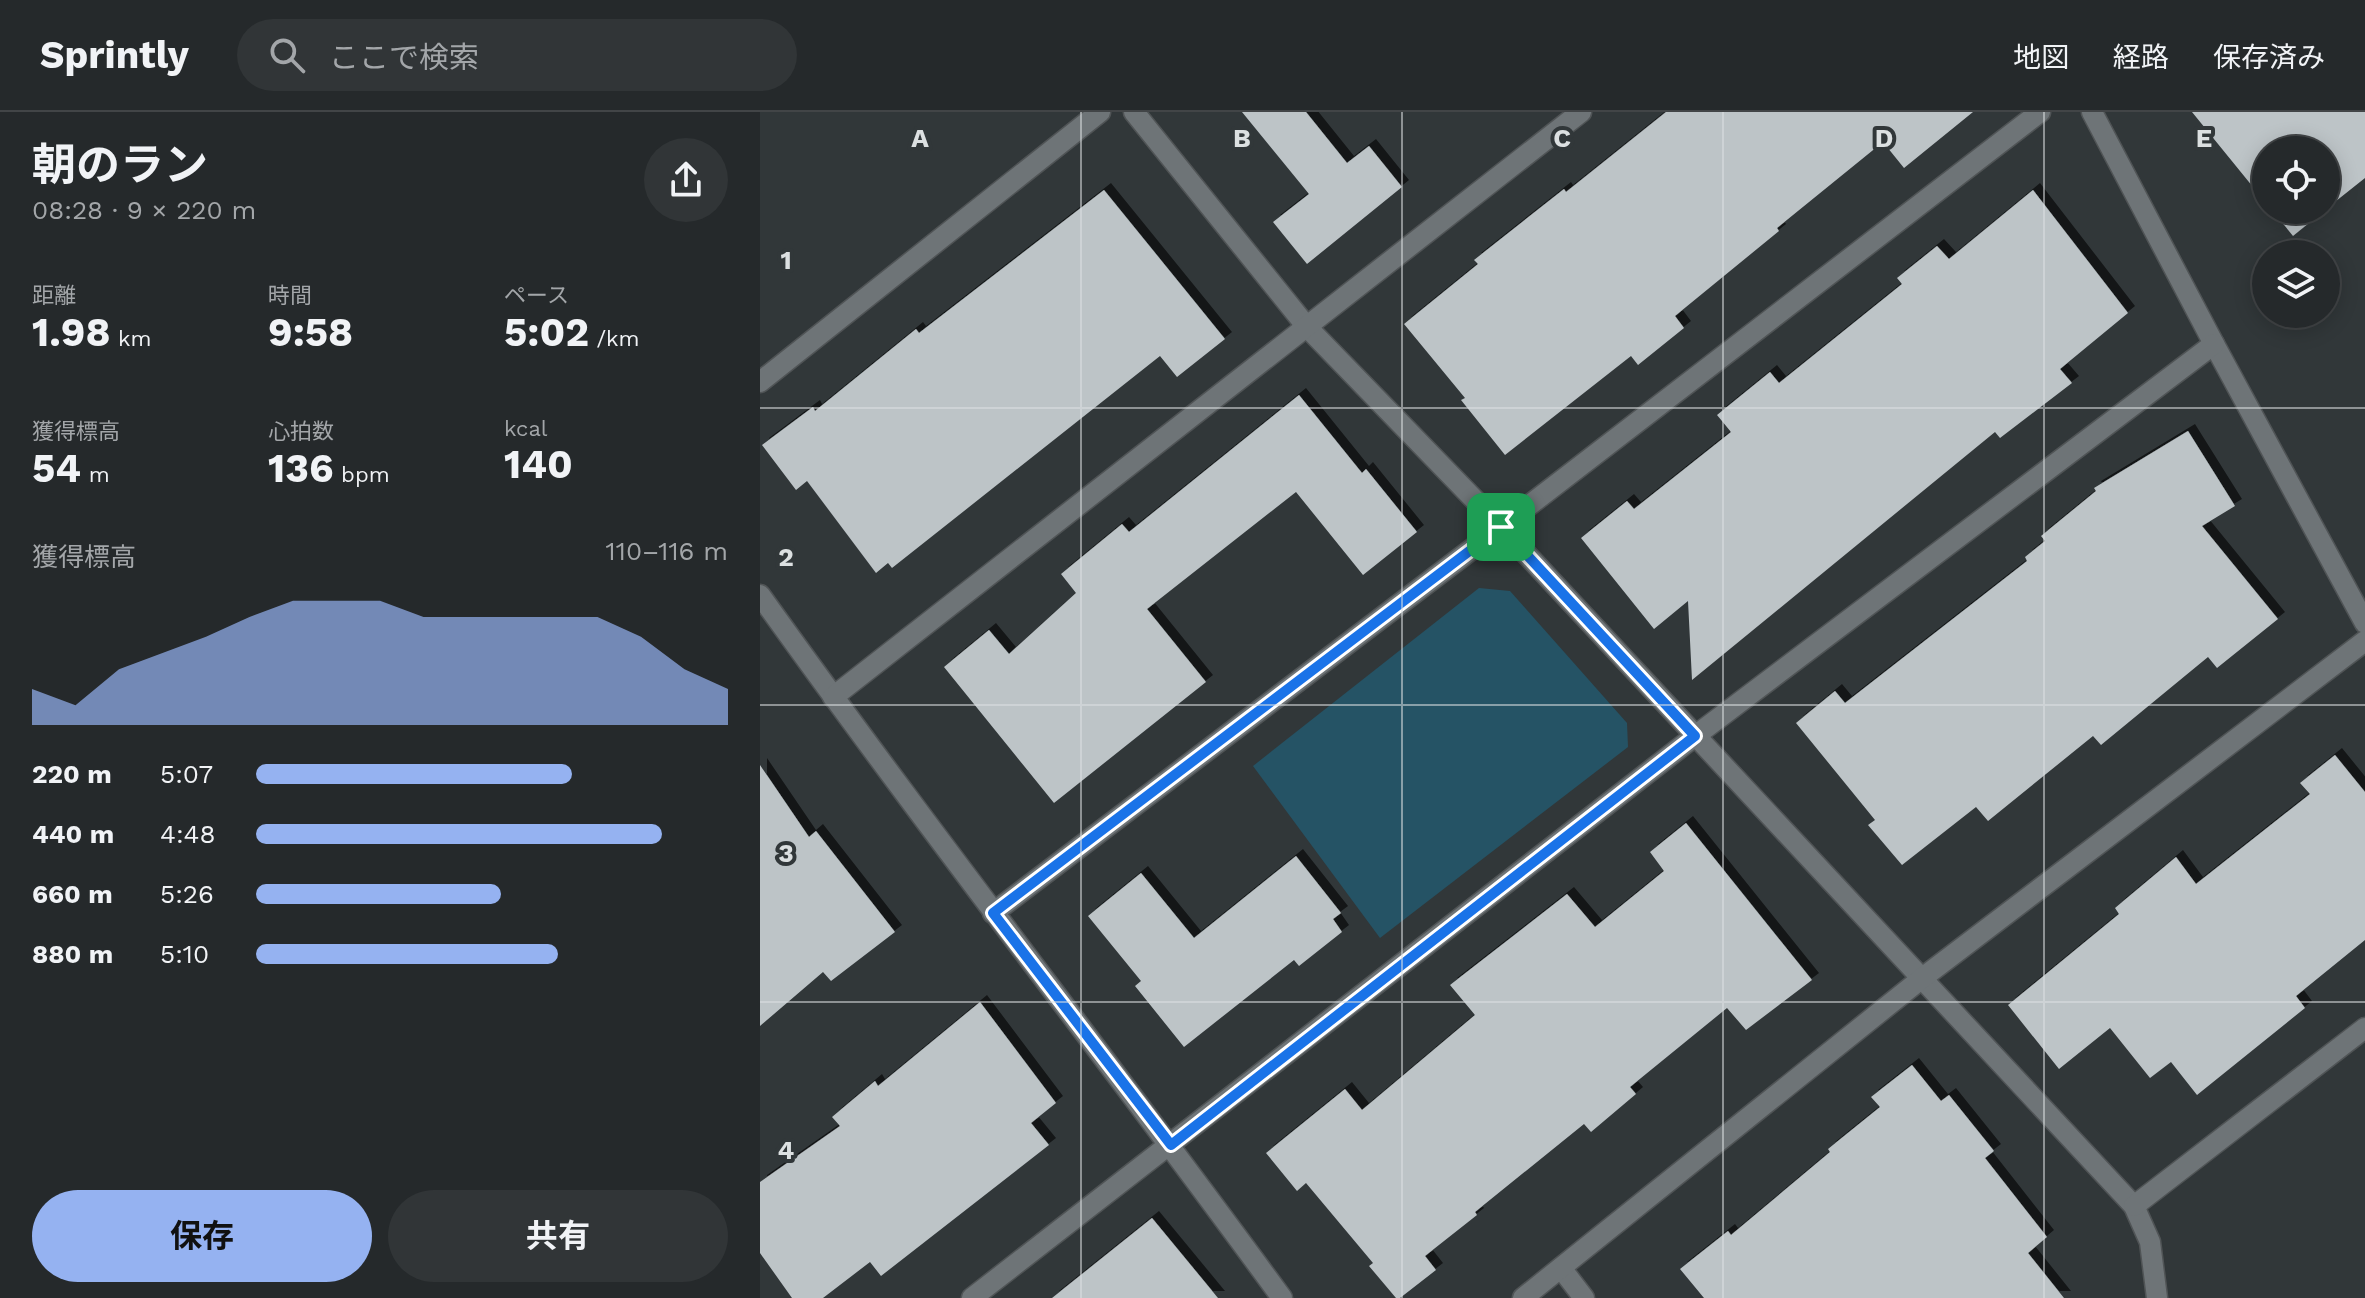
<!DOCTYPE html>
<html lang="ja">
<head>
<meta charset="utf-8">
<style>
	body { margin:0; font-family:"Work Sans","Noto Sans JP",sans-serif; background:#313537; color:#f1f3f6; height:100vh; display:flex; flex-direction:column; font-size:30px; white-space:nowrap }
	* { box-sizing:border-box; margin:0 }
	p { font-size:26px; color:#a3a6a9 }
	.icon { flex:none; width:44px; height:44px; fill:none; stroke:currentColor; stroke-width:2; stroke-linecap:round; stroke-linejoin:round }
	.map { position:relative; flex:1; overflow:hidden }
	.side { display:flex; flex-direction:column; background:#25292b; width:760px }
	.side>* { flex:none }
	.buttons { position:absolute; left:1492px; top:24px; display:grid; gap:16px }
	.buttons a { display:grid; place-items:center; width:88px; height:88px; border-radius:50%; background:#25292b; box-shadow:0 4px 20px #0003,0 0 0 2px #424547; font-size:40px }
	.pin { position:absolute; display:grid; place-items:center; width:68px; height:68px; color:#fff; margin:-34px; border-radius:16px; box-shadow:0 4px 12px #0006 }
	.round { display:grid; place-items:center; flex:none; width:84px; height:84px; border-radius:42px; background:#313537 }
	.overview { display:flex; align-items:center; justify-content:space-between; height:136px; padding:0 32px }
	h1 { font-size:44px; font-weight:700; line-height:60px }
	.metrics { display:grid; grid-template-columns:repeat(3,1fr); gap:12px; height:136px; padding:8px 32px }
	.metrics div { display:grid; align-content:center }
	.metrics b { font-size:40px; font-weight:700 }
	.metrics small { font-size:22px; font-weight:400 }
	.metrics p { font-size:22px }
	.chart { height:224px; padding:16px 32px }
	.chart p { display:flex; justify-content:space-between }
	.chart svg { width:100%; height:144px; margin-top:8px; fill:#95b2f1; opacity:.7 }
	.cta { display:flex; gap:16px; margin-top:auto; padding:16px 32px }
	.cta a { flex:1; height:92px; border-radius:48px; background:#95b2f1; color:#111; font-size:32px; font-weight:700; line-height:92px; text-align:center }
	.cta a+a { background:#313537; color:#f1f3f6 }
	ul { padding:0 32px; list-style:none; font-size:26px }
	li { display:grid; grid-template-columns:128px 96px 1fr; align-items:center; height:60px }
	li i { height:20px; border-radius:10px; background:#95b2f1 }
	header { display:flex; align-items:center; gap:48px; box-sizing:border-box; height:112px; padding:0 40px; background:#25292b; border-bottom:2px solid #424547 }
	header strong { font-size:38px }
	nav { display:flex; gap:44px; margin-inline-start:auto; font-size:28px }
	.search { width:560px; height:72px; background:#313537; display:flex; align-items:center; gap:20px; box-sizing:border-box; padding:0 28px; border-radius:44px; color:#a3a6a9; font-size:30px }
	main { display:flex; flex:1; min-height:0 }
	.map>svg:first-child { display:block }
</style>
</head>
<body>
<header>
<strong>Sprintly</strong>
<div class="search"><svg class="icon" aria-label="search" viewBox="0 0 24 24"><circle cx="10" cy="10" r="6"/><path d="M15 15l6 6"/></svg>ここで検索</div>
<nav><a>地図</a><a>経路</a><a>保存済み</a></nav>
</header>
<main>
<section class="side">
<div class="overview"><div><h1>朝のラン</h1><p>08:28 · 9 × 220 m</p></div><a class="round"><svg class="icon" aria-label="share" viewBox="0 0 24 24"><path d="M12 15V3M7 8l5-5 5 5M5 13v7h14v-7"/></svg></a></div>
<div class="metrics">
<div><p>距離</p><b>1.98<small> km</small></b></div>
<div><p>時間</p><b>9:58</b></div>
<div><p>ペース</p><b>5:02<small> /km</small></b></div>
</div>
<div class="metrics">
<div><p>獲得標高</p><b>54<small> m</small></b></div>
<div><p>心拍数</p><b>136<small> bpm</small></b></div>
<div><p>kcal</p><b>140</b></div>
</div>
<div class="chart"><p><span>獲得標高</span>110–116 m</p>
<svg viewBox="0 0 160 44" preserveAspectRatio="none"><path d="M0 44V33L10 38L20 27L30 22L40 17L50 11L60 6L70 6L80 6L90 11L100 11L110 11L120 11L130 11L140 17L150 27L160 33V44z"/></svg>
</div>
<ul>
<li><b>220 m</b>5:07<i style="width:67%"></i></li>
<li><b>440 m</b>4:48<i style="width:86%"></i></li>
<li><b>660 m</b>5:26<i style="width:52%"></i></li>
<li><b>880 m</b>5:10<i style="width:64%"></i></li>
</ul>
<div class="cta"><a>保存</a><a>共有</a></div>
</section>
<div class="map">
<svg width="1605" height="1186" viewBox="0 0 1605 1186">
	<defs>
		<filter id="shadow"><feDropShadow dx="7" dy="-7" stdDeviation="0" flood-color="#0009"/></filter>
	</defs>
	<rect width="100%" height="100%" fill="#313739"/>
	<polygon fill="#255365" points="719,476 750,479 867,611 868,635 620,826 493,654"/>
	<g fill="#bdc4c7" filter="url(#shadow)">
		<polygon points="482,0 546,0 587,51 609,34 642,75 547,152 513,110 549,82"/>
		<polygon points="906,0 1213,0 1144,56 1123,30 1017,116 1019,119 915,204 924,216 878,253 871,244 745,343 701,288 705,286 644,212 718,152 714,148 804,77 806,80"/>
		<polygon points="1432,0 1605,0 1605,66 1566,97 1566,38 1506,38 1506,91"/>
		<polygon points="344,78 465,227 417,265 400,244 132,456 128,451 116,461 47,369 36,378 2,333 53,295 55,299 156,217 159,221"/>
		<polygon points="1273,78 1368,201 1300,257 1312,271 1240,326 1235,320 932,568 928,489 894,517 821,426 867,389 874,397 971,320 957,303 1010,260 1019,271 1142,172 1137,166 1177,134 1189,147"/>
		<polygon points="1512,98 1565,98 1533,124"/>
		<polygon points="539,283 602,361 606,357 657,420 603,463 536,380 387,497 446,570 294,691 184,555 229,518 249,542 316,481 301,462 362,412 369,420"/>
		<polygon points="1428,319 1475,394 1442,414 1518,507 1457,556 1448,545 1341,633 1333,624 1228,709 1216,695 1142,753 1108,713 1115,708 1036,611 1075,579 1085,591 1267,449 1265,445 1285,429 1281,424 1336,379 1334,376"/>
		<polygon points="1575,643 1605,680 1605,828 1536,884 1545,896 1437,983 1411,950 1390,966 1350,916 1299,957 1248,893 1359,802 1355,796 1416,745 1436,772 1550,682 1540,671"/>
		<polygon points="0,653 49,725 56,719 135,820 71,869 63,860 0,914"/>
		<polygon points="926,711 1052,868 986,918 967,896 870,975 876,982 831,1020 824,1012 715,1100 717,1103 665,1144 676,1158 640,1186 636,1186 609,1154 613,1151 546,1071 537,1079 506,1041 585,977 602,998 715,903 690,873 807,782 835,815 904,759 890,740"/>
		<polygon points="536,744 581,801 573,807 582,820 539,854 534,848 424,935 375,874 381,869 328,804 381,761 434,826"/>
		<polygon points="220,890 296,991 271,1011 289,1033 121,1164 110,1150 63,1186 32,1186 0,1141 0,1070 80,1014 72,1005 115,969 118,974"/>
		<polygon points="1152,953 1181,989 1189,983 1234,1039 1225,1046 1287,1125 1268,1141 1304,1186 944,1186 920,1157 968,1119 971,1123 1070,1040 1068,1037 1120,995 1111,985"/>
		<polygon points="392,1106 458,1186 292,1186"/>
	</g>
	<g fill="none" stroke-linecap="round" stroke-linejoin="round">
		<g stroke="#505456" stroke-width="23">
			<g id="minor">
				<polyline points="374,0 547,215 741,415 1374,1094 1390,1130 1397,1186"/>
				<polyline points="1332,0 1454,232 1605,511"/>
				<polyline points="0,270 340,0"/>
				<path d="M 0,483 C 170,721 350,950 522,1186"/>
				<polyline points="73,585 821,0"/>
				<polyline points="233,801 741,415 1280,0"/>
				<polyline points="1374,1094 1605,916"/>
				<polyline points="801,1156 824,1186"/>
				<polyline points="212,1186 935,624 1454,232"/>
				<polyline points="763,1186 1161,867 1605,529"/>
			</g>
		</g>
		<use href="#minor" stroke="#6e7477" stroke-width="20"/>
	</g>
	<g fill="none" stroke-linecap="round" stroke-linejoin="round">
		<g stroke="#fff" stroke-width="16">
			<polygon id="route" points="741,415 935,624 411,1033 233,801"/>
		</g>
		<use href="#route" stroke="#1a73e8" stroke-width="10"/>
	</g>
	<path fill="none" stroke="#dce0e1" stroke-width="2" stroke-opacity="0.55" d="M 321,0 L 321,1186M 642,0 L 642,1186M 963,0 L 963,1186M 1284,0 L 1284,1186M 0,296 L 1605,296M 0,593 L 1605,593M 0,890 L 1605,890"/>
	<g font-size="26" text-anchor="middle" font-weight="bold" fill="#dce0e1" stroke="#313739" stroke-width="8" stroke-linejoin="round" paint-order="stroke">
		<text x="160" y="35">A</text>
		<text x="482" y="35">B</text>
		<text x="802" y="35">C</text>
		<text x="1124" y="35">D</text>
		<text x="1444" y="35">E</text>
		<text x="26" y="157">1</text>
		<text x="26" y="454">2</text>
		<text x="26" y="750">3</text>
		<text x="26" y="1047">4</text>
	</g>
</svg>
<div class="buttons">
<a><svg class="icon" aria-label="locate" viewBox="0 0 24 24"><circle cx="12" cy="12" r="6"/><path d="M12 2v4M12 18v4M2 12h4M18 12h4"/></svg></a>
<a><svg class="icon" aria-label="layers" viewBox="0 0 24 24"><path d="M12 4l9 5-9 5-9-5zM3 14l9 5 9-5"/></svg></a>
</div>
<div class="pin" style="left:741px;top:415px;background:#1e9e55"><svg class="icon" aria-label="arrive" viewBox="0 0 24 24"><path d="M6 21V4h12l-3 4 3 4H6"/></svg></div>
</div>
</main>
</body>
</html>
